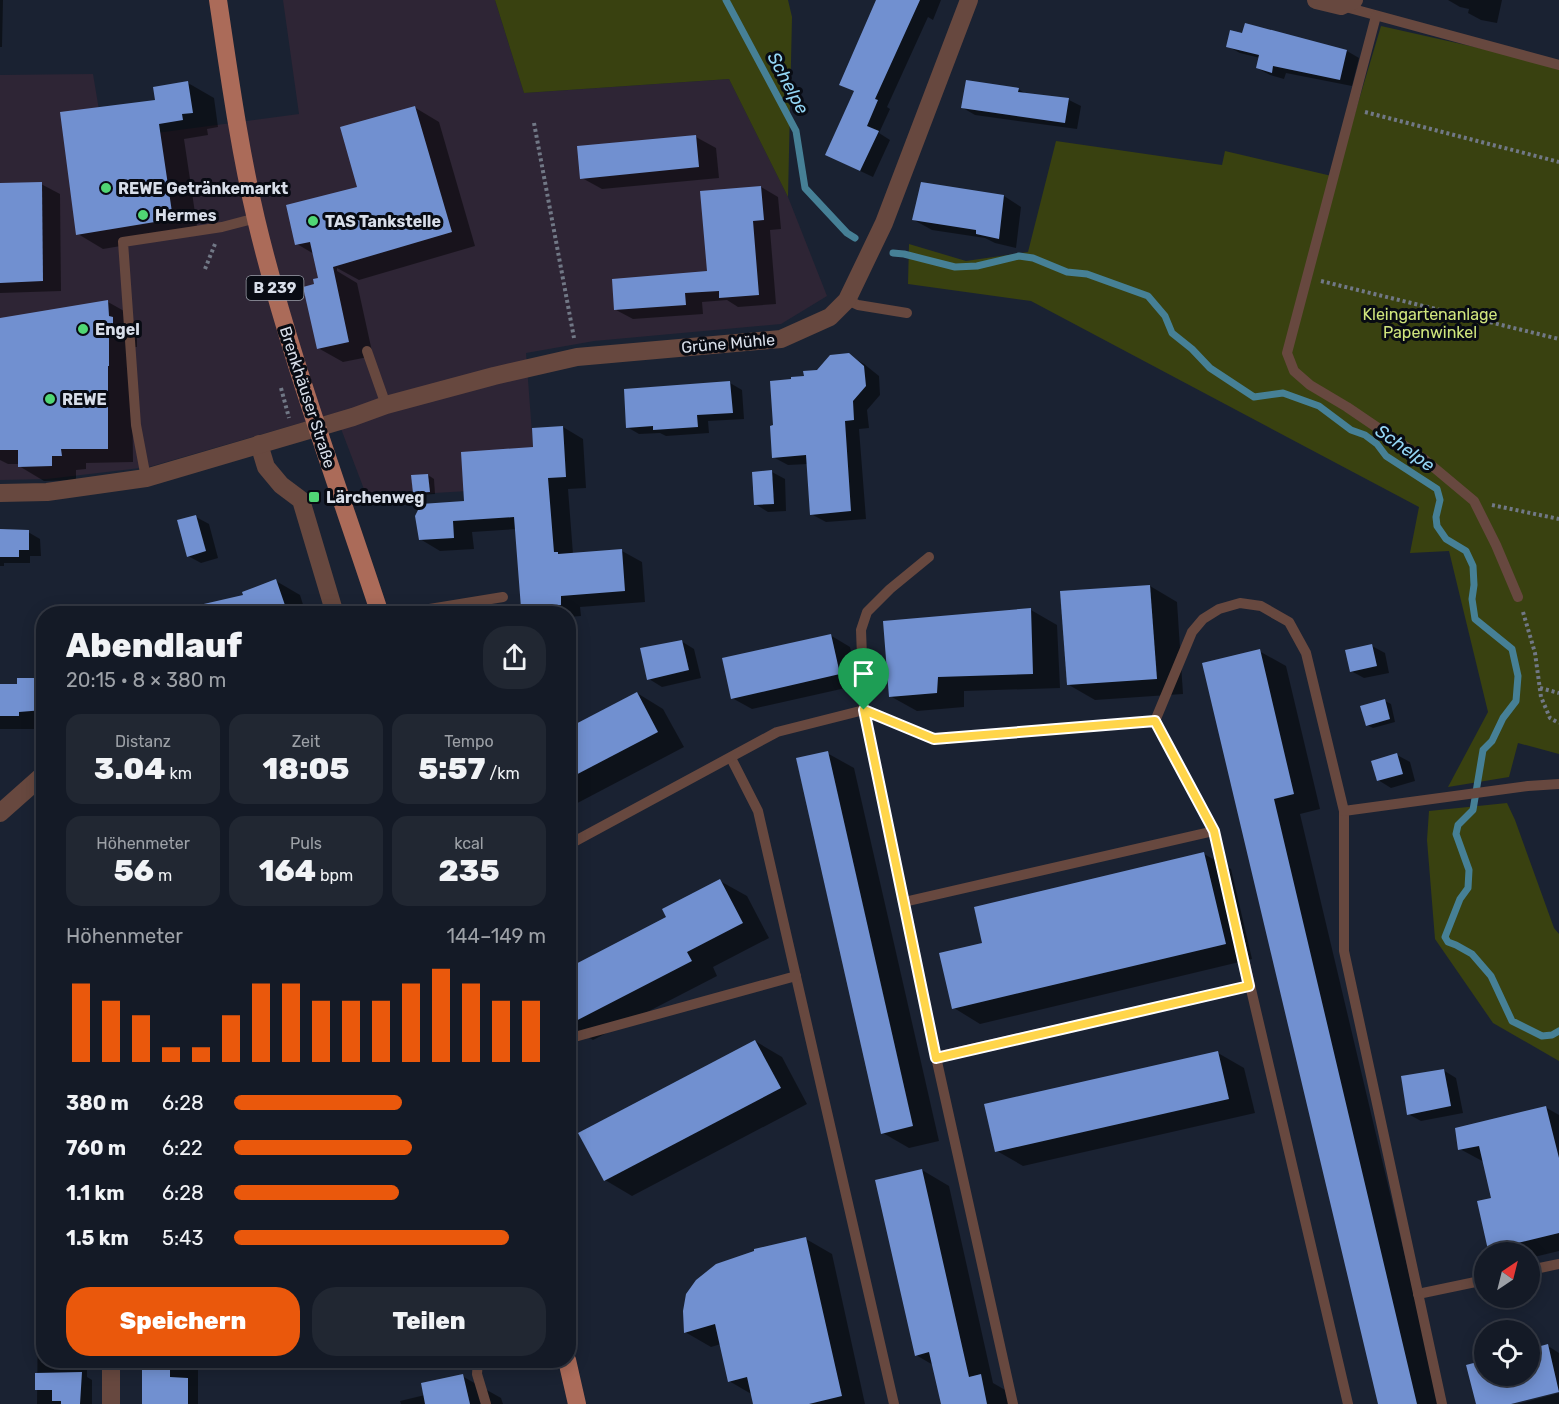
<!DOCTYPE html>
<html lang="de">
<head>
<meta charset="utf-8">
<style>
	body { margin:0; font-family:Rubik,sans-serif; background:#212732; color:#f1f3f6; height:100vh; display:flex; flex-direction:column; font-size:22px; white-space:nowrap }
	* { box-sizing:border-box; margin:0 }
	p { font-size:20px; color:#9da1a7 }
	.icon { flex:none; width:33px; height:33px; fill:none; stroke:currentColor; stroke-width:2; stroke-linecap:round; stroke-linejoin:round }
	.map { position:relative; flex:1; overflow:hidden }
	.drawer { position:absolute; left:36px; top:606px; width:540px; height:762px; display:flex; flex-direction:column; background:#141a26; border-radius:24px; box-shadow:0 3px 15px #0003,0 0 0 2px #333843 }
	.drawer>* { flex:none }
	.needle { width:39px; rotate:35deg }
	.buttons { position:absolute; left:1474px; top:1242px; display:grid; gap:12px }
	.buttons a { display:grid; place-items:center; width:66px; height:66px; border-radius:50%; background:#141a26; box-shadow:0 3px 15px #0003,0 0 0 2px #333843; font-size:30px }
	.pin { position:absolute; display:grid; place-items:center; width:51px; height:51px; color:#fff; margin:-62px -26px; border-radius:50% 50% 50% 0; rotate:-45deg; box-shadow:0 0 6px #0007 }
	.pin .icon { rotate:45deg }
	.round { display:grid; place-items:center; flex:none; width:63px; height:63px; border-radius:24px; background:#212732 }
	.headline { display:flex; align-items:center; justify-content:space-between; height:102px; padding:0 30px }
	h1 { font-size:33px; font-weight:800; line-height:45px }
	.figures { display:grid; grid-template-columns:repeat(3,1fr); gap:9px; height:102px; padding:6px 30px }
	.figures div { display:grid; align-content:center; border-radius:15px; background:#212732; text-align:center }
	.figures b { font-size:30px; font-weight:800 }
	.figures small { font-size:16px; font-weight:400 }
	.figures p { font-size:16px }
	.chart { height:168px; padding:12px 30px }
	.chart p { display:flex; justify-content:space-between }
	.chart svg { width:100%; height:108px; margin-top:6px; stroke:#ea580c; stroke-width:6 }
	.button { display:flex; gap:12px; margin-top:auto; padding:12px 30px }
	.button a { flex:1; height:69px; border-radius:24px; background:#ea580c; color:#fff; font-size:24px; font-weight:800; line-height:69px; text-align:center }
	.button a+a { background:#212732; color:#f1f3f6 }
	ul { padding:0 30px; list-style:none; font-size:20px }
	li { display:grid; grid-template-columns:96px 72px 1fr; align-items:center; height:45px }
	li i { height:15px; border-radius:8px; background:#ea580c }
	.map>svg:first-child { display:block }
</style>
</head>
<body>
<div class="map">
<svg width="1559" height="1404" viewBox="0 0 1559 1404">
	<rect width="100%" height="100%" fill="#1a2232"/>
	<polygon fill="#2e2535" points="283,0 495,0 524,93 729,79 788,197 827,296 781,324 594,341 526,353 536,487 367,497 335,413 149,467 47,479 0,480 0,75 93,74 104,140 299,114"/>
	<g fill="#394110">
		<polygon points="495,0 788,0 792,17 788,197 729,79 524,93"/>
		<polygon points="1381,26 1559,66 1559,754 1518,743 1509,777 1448,787 1488,712 1449,551 1410,553 1419,507 1031,301 908,284 909,244 966,261 1028,252 1056,141 1222,165 1225,151 1336,177"/>
		<polygon points="1507,803 1515,820 1554,928 1559,934 1559,1061 1493,1023 1435,939 1427,840 1429,811"/>
	</g>
	<g fill="#0007">
		<polygon points="0,0 3,0 2,47 0,47"/>
		<polygon points="881,0 941,0 933,20 928,17 887,107 890,109 879,133 890,140 873,177 839,161 855,92 841,84"/>
		<polygon points="1448,0 1502,0 1497,23 1481,20 1468,13 1469,9 1460,7"/>
		<polygon points="1246,25 1347,51 1359,58 1352,86 1286,73 1284,79 1270,75 1257,68 1260,58 1240,53 1227,46 1244,35"/>
		<polygon points="188,83 214,98 218,127 207,129 208,135 184,139 198,233 103,249 78,234 157,101"/>
		<polygon points="1018,89 1028,95 1069,100 1081,106 1077,129 975,115 963,108"/>
		<polygon points="414,107 439,122 475,246 359,280 337,268 337,271 357,283 373,356 343,362 318,348 316,285 320,279 314,254 297,244 359,188"/>
		<polygon points="696,137 716,148 719,178 602,189 582,178"/>
		<polygon points="922,183 1004,196 1021,207 1016,248 995,243 985,238 932,230 914,220"/>
		<polygon points="41,184 60,194 61,291 0,293 0,185"/>
		<polygon points="761,187 778,197 781,229 770,230 776,304 738,307 727,300 702,302 703,314 633,319 616,310 708,273"/>
		<polygon points="108,302 133,316 133,330 137,332 137,347 134,347 132,379 133,462 86,463 86,469 76,470 76,480 44,481 19,466 19,464 8,464 0,460 0,320"/>
		<polygon points="849,355 864,364 879,376 880,395 867,410 869,428 859,429 866,519 826,522 811,514 808,464 788,465 773,457 775,427 806,377"/>
		<polygon points="730,383 742,390 744,419 708,421 709,433 666,436 660,433 639,434 627,427"/>
		<polygon points="563,427 583,439 586,488 568,489 573,554 622,551 642,562 645,602 580,607 581,616 568,617 568,614 534,614 523,607 516,529 472,532 474,549 440,551 420,539"/>
		<polygon points="772,472 785,479 786,511 768,512 755,504"/>
		<polygon points="428,475 434,479 435,494 420,495 414,492"/>
		<polygon points="196,517 209,524 218,558 201,563 188,556"/>
		<polygon points="0,530 28,532 40,539 41,556 30,556 30,563 4,563 4,566 0,566"/>
		<polygon points="276,581 300,595 306,614 170,614 245,596"/>
		<polygon points="1150,586 1177,602 1183,694 1095,700 1069,685"/>
		<polygon points="91,608 123,608 133,614 91,614"/>
		<polygon points="1031,610 1057,625 1060,688 964,691 964,707 917,711 890,696"/>
		<polygon points="830,635 850,647 859,685 752,709 732,698"/>
		<polygon points="681,641 694,649 701,678 662,687 649,679"/>
		<polygon points="1372,646 1385,653 1389,673 1364,678 1351,671"/>
		<polygon points="1259,651 1286,666 1320,809 1300,814 1440,1404 1379,1404 1204,664"/>
		<polygon points="44,680 44,723 38,723 38,729 0,729 0,686 19,686"/>
		<polygon points="637,693 663,709 684,747 568,808 568,730"/>
		<polygon points="1385,701 1391,704 1395,722 1373,728 1367,725"/>
		<polygon points="827,753 854,768 939,1141 909,1148 883,1133"/>
		<polygon points="1397,755 1410,762 1415,781 1391,788 1378,780"/>
		<polygon points="1204,854 1231,869 1252,959 980,1024 954,1008 984,944"/>
		<polygon points="36,859 44,859 44,915 36,911"/>
		<polygon points="720,881 747,896 769,938 713,967 717,976 593,1040 568,1026 568,970 668,918"/>
		<polygon points="35,960 44,960 44,982 35,977"/>
		<polygon points="755,1041 782,1057 807,1104 632,1196 605,1180 580,1133"/>
		<polygon points="1218,1053 1244,1068 1255,1113 1023,1166 997,1151"/>
		<polygon points="1443,1070 1456,1078 1463,1113 1421,1121 1408,1114"/>
		<polygon points="1545,1107 1559,1115 1559,1251 1530,1258 1530,1252 1494,1252 1489,1249 1493,1199 1484,1162 1460,1149"/>
		<polygon points="922,1170 949,1186 993,1383 1007,1391 1010,1404 942,1404 933,1365 916,1355"/>
		<polygon points="39,1224 44,1224 44,1360 87,1360 87,1377 92,1380 92,1404 37,1404"/>
		<polygon points="806,1239 832,1254 865,1404 755,1404 753,1395 729,1381 721,1344 711,1347 685,1332"/>
		<polygon points="1548,1346 1559,1353 1559,1390 1505,1404 1477,1404 1485,1362 1485,1376 1530,1376 1530,1351"/>
		<rect x="143" y="1360" width="55" height="44"/>
		<polygon points="462,1376 501,1398 503,1404 401,1404 400,1401 425,1395"/>
		<polygon points="1559,1393 1559,1404 1517,1404"/>
	</g>
	<g fill="none" stroke-linecap="round" stroke-linejoin="round">
		<g stroke="#468096" stroke-width="7">
			<polyline points="726,0 796,131 805,188 847,233 855,238"/>
			<polyline points="893,253 904,254 955,267 977,266 1019,256 1033,258 1067,272 1087,274 1148,296 1165,316 1172,333 1192,349 1210,368 1254,397 1283,393 1319,406 1351,430 1365,435 1377,444 1386,456 1437,489 1440,500 1436,517 1437,526 1446,539 1466,551 1473,566 1474,585 1472,599 1475,619 1512,649 1518,676 1516,701 1503,718 1492,741 1483,750 1473,810 1458,825 1456,834 1469,870 1468,888 1460,899 1445,937 1448,942 1456,945 1472,954 1491,976 1512,1021 1542,1036 1552,1035 1559,1031"/>
		</g>
	</g>
	<g fill="#7190d0">
		<polygon points="876,0 920,0 875,99 878,100 867,126 879,131 860,171 825,155 854,91 839,85"/>
		<polygon points="1245,23 1347,50 1340,80 1273,66 1272,73 1256,68 1259,55 1226,47 1230,30 1242,33"/>
		<polygon points="966,80 1019,88 1018,92 1069,98 1065,123 961,108"/>
		<polygon points="188,81 193,113 182,114 183,120 159,124 173,219 76,235 60,112 155,100 153,87"/>
		<polygon points="415,106 452,232 333,267 349,342 317,349 303,287 314,284 313,279 318,278 310,242 295,245 286,205 357,187 340,127"/>
		<polygon points="696,135 699,167 580,179 577,146"/>
		<polygon points="42,182 43,281 0,283 0,183"/>
		<polygon points="921,182 1004,195 999,239 976,234 976,230 912,220"/>
		<polygon points="761,186 764,220 753,221 759,295 719,298 719,291 685,293 686,305 614,310 612,279 707,271 700,191"/>
		<polygon points="108,300 109,316 113,317 113,333 109,333 109,366 108,366 108,449 61,449 62,456 52,456 52,466 18,467 18,450 0,450 0,318"/>
		<polygon points="849,353 864,366 866,386 853,401 854,420 845,421 851,511 810,515 806,455 772,458 770,426 773,425 770,381 791,379 791,377 804,376 803,371 817,370 830,355"/>
		<polygon points="730,381 733,413 697,415 698,427 653,430 653,426 626,428 624,389"/>
		<polygon points="563,426 566,477 548,478 554,552 558,552 558,554 622,549 625,591 561,596 561,605 521,608 514,517 453,521 454,538 419,540 415,516 421,504 464,501 461,452 533,447 532,428"/>
		<polygon points="772,470 774,504 754,505 752,472"/>
		<polygon points="428,474 430,492 413,493 411,475"/>
		<polygon points="196,515 206,551 187,557 177,520"/>
		<polygon points="0,529 29,530 29,550 19,550 19,557 0,557"/>
		<polygon points="276,579 288,614 196,614 195,606 243,595 242,592"/>
		<polygon points="1150,585 1157,679 1067,685 1060,591"/>
		<polygon points="1031,608 1033,674 938,677 937,693 889,697 883,621"/>
		<polygon points="831,634 840,674 731,699 722,658"/>
		<polygon points="682,640 689,670 647,680 640,648"/>
		<polygon points="1372,644 1377,666 1350,672 1345,650"/>
		<polygon points="1260,649 1294,794 1274,799 1417,1404 1378,1404 1202,663"/>
		<polygon points="17,678 44,678 44,710 19,712 19,716 0,716 0,684 17,684"/>
		<polygon points="637,692 658,732 568,779 568,728"/>
		<polygon points="1385,699 1390,719 1366,726 1360,706"/>
		<polygon points="828,751 913,1126 881,1134 796,758"/>
		<polygon points="1397,753 1403,774 1377,781 1371,761"/>
		<polygon points="1204,852 1226,944 952,1009 939,953 982,943 974,907"/>
		<polygon points="720,879 743,923 687,952 692,961 568,1025 568,968 666,917 662,909"/>
		<polygon points="755,1040 781,1088 604,1181 578,1133"/>
		<polygon points="1218,1051 1229,1099 995,1152 984,1104"/>
		<polygon points="1444,1069 1451,1106 1407,1115 1401,1076"/>
		<polygon points="1546,1106 1559,1158 1559,1233 1488,1250 1477,1201 1491,1198 1479,1146 1458,1150 1455,1128"/>
		<polygon points="922,1169 969,1377 981,1374 987,1404 941,1404 929,1352 915,1356 875,1180"/>
		<polygon points="806,1237 842,1396 809,1404 753,1404 747,1377 728,1382 715,1324 684,1333 683,1311 686,1294 696,1280 716,1264 754,1251 754,1249"/>
		<polygon points="1548,1344 1559,1392 1511,1404 1476,1404 1466,1365 1485,1360 1485,1376 1530,1376 1530,1349"/>
		<polygon points="142,1360 170,1360 170,1377 188,1378 188,1404 142,1404"/>
		<polygon points="82,1372 80,1404 61,1404 61,1401 52,1401 52,1390 35,1390 35,1373"/>
		<polygon points="463,1374 470,1404 425,1404 421,1383"/>
	</g>
	<g fill="none" stroke-linecap="round" stroke-linejoin="round">
		<g stroke="#717886" stroke-width="4" stroke-dasharray="3 3" stroke-linecap="butt">
			<polyline points="1365,112 1559,162"/>
			<polyline points="534,123 574,338"/>
			<polyline points="205,269 215,244"/>
			<polyline points="1321,281 1559,339"/>
			<polyline points="281,388 289,418"/>
			<polyline points="1492,505 1559,519"/>
			<polyline points="1523,612 1535,653 1541,697 1550,718 1559,723"/>
			<polyline points="1540,688 1559,693"/>
		</g>
		<g stroke="#67483f" stroke-width="10">
			<polyline points="1342,6 1559,65"/>
			<polyline points="1376,16 1287,353 1294,371 1310,385 1347,407 1425,460 1474,501 1496,545 1518,597"/>
			<polyline points="847,300 858,305 907,313"/>
			<polyline points="367,351 386,405"/>
			<polyline points="146,478 136,425 123,242 222,227 256,218"/>
			<polyline points="929,557 890,589 867,612 861,630 864,710 936,1057 1013,1404"/>
			<polyline points="399,614 503,597"/>
			<polyline points="1155,721 1214,831 1348,1404"/>
			<polyline points="731,758 758,811 894,1404"/>
			<polyline points="1344,811 1344,951 1442,1404"/>
			<polyline points="568,845 777,732 864,710 934,739 1155,721 1192,632 1203,619 1219,609 1240,603 1261,606 1289,622 1306,653 1344,811 1528,786 1559,784"/>
			<polyline points="904,902 1214,831"/>
			<polyline points="578,1036 796,976"/>
			<polyline points="936,1057 1249,986"/>
			<polyline points="1530,1270 1559,1264"/>
			<polyline points="1418,1294 1485,1280"/>
			<polyline points="478,1360 477,1374 486,1404"/>
		</g>
		<g stroke="#67483f" stroke-width="18">
			<polyline points="1316,0 1341,6 1354,0"/>
			<polyline points="259,444 266,467 281,485 301,500 335,614"/>
			<polyline points="0,493 47,492 146,478 353,417 386,405 494,376 577,357 781,339 830,317 847,300 884,223 969,0"/>
			<polyline points="0,813 44,774"/>
			<polyline points="111,1404 111,1360"/>
		</g>
		<g stroke="#ab6b59" stroke-width="18">
			<path d="M 218,0 C 229,73 239,147 256,219 C 288,353 337,483 380,614"/>
			<polyline points="567,1360 577,1404"/>
		</g>
	</g>
	<g fill="none" stroke-linecap="round" stroke-linejoin="round">
		<g stroke="#fff" stroke-width="12">
			<polygon id="route" points="864,710 934,739 1155,721 1214,831 1249,986 936,1058"/>
		</g>
		<use href="#route" stroke="#ffd54a" stroke-width="8"/>
	</g>
	<g fill="#50d674" stroke="#080b13" stroke-width="2">
		<circle cx="106" cy="188" r="6"/>
		<circle cx="143" cy="215" r="6"/>
		<circle cx="313" cy="221" r="6"/>
		<circle cx="83" cy="329" r="6"/>
		<circle cx="50" cy="399" r="6"/>
		<rect x="308" y="491" width="12" height="12" rx="3"/>
	</g>
	<g text-anchor="middle" stroke-width="6" stroke-linejoin="round" paint-order="stroke">
		<rect fill="#080b13" stroke="#9a9fa9" stroke-width="1.5" x="246.5" y="276" width="57" height="24" rx="4.5"/>
		<g font-size="15" font-weight="bold" fill="#d8dee9">
			<text x="275" y="293">B 239</text>
		</g>
		<g font-size="16" font-weight="bold" fill="#d8dee9" stroke="#080b13" text-anchor="start">
			<text x="118" y="194">REWE Getränkemarkt</text>
			<text x="155" y="221">Hermes</text>
			<text x="325" y="227">TAS Tankstelle</text>
			<text x="95" y="335">Engel</text>
			<text x="62" y="405">REWE</text>
			<text x="326" y="503">Lärchenweg</text>
		</g>
		<g font-size="16" fill="#d0e57d" stroke="#080b13">
			<text x="1430" y="320">Kleingartenanlage<tspan x="1430" dy="18">Papenwinkel</tspan></text>
		</g>
		<g font-size="16" fill="#d8dee9" stroke="#080b13">
			<text transform="translate(728 343) rotate(-5)" y="6">Grüne Mühle</text>
			<text transform="translate(308 397) rotate(72)" y="6">Brenkhäuser Straße</text>
		</g>
		<g font-size="18" font-style="italic" fill="#94d6f5" stroke="#080b13">
			<text transform="translate(788 83) rotate(62)" y="6">Schelpe</text>
			<text transform="translate(1405 448) rotate(35)" y="6">Schelpe</text>
		</g>
	</g>
</svg>
<div class="buttons">
<a><svg class="needle" viewBox="-14 -14 28 28"><path d="M0-13l5 13h-10z" fill="#e53935"/><path d="M0 13l5-13h-10z" fill="#9da1a7"/></svg></a>
<a><svg class="icon" aria-label="locate" viewBox="0 0 24 24"><circle cx="12" cy="12" r="6"/><path d="M12 2v4M12 18v4M2 12h4M18 12h4"/></svg></a>
</div>
<div class="pin" style="left:864px;top:710px;background:#1e9e55"><svg class="icon" aria-label="arrive" viewBox="0 0 24 24"><path d="M6 21V4h12l-3 4 3 4H6"/></svg></div>
<section class="drawer">
<div class="headline"><div><h1>Abendlauf</h1><p>20:15 · 8 × 380 m</p></div><a class="round"><svg class="icon" aria-label="share" viewBox="0 0 24 24"><path d="M12 15V3M7 8l5-5 5 5M5 13v7h14v-7"/></svg></a></div>
<div class="figures">
<div><p>Distanz</p><b>3.04<small> km</small></b></div>
<div><p>Zeit</p><b>18:05</b></div>
<div><p>Tempo</p><b>5:57<small> /km</small></b></div>
</div>
<div class="figures">
<div><p>Höhenmeter</p><b>56<small> m</small></b></div>
<div><p>Puls</p><b>164<small> bpm</small></b></div>
<div><p>kcal</p><b>235</b></div>
</div>
<div class="chart"><p><span>Höhenmeter</span>144–149 m</p>
<svg viewBox="0 0 160 44" preserveAspectRatio="none"><path d="M5 44V12M15 44V19M25 44V25M35 44V38M45 44V38M55 44V25M65 44V12M75 44V12M85 44V19M95 44V19M105 44V19M115 44V12M125 44V6M135 44V12M145 44V19M155 44V19"/></svg>
</div>
<ul>
<li><b>380 m</b>6:28<i style="width:54%"></i></li>
<li><b>760 m</b>6:22<i style="width:57%"></i></li>
<li><b>1.1 km</b>6:28<i style="width:53%"></i></li>
<li><b>1.5 km</b>5:43<i style="width:88%"></i></li>
</ul>
<div class="button"><a>Speichern</a><a>Teilen</a></div>
</section>
</div>
</body>
</html>
